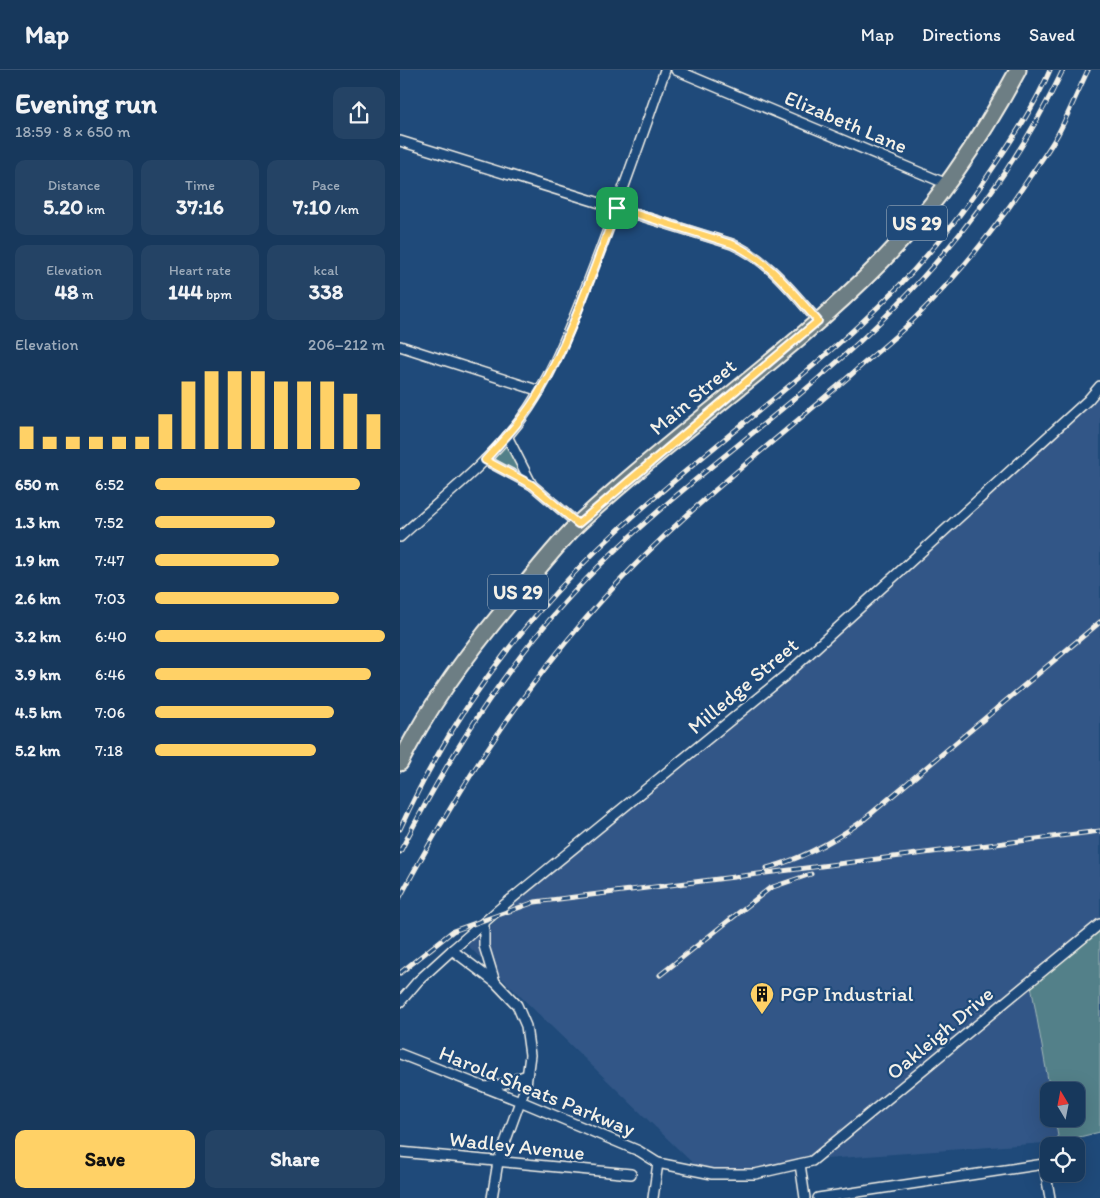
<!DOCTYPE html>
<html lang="en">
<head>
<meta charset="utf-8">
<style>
	body { margin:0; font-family:Itim,sans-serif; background:#244365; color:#f1f3f6; height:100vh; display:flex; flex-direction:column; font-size:19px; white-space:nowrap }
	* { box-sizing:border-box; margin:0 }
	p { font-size:16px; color:#9eacbb }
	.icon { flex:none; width:28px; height:28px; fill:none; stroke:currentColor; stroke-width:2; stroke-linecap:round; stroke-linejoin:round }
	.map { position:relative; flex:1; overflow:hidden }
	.side { display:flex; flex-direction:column; background:#17385c; width:400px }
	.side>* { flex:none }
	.needle { width:32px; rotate:350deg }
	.tools { position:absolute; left:640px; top:1012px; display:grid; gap:10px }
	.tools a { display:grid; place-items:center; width:45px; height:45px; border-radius:10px; background:#17385c; box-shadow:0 5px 20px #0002,0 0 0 1px #365272; font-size:25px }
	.pin { position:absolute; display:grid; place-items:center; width:42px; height:42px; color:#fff; margin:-21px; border-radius:10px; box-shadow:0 2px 8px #0006 }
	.round { display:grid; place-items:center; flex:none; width:52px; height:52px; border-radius:10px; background:#244365 }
	.head { display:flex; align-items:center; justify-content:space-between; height:85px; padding:0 15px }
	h1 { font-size:28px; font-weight:800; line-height:38px }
	.metrics { display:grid; grid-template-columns:repeat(3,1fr); gap:8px; height:85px; padding:5px 15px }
	.metrics div { display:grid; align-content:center; border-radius:10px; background:#244365; text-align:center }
	.metrics b { font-size:21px; font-weight:800 }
	.metrics small { font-size:14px; font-weight:400 }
	.metrics p { font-size:14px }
	.chart { height:140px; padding:10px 15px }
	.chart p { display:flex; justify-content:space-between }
	.chart svg { width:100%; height:90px; margin-top:5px; stroke:#ffd166; stroke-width:6 }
	.button { display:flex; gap:10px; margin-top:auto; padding:10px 15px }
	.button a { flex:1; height:58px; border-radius:10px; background:#ffd166; color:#111; font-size:20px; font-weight:800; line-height:58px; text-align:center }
	.button a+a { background:#244365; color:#f1f3f6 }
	ul { padding:0 15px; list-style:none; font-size:16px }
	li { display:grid; grid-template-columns:80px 60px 1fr; align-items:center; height:38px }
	li i { height:12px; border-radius:6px; background:#ffd166 }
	header { display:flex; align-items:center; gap:30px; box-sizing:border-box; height:70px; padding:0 25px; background:#17385c; border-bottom:1px solid #365272 }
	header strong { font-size:24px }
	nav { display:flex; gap:28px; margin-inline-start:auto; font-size:18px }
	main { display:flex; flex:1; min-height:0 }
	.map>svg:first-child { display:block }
</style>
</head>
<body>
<header>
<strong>Map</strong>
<nav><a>Map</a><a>Directions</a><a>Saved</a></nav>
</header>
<main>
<section class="side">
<div class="head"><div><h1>Evening run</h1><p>18:59 · 8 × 650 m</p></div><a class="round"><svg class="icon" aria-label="share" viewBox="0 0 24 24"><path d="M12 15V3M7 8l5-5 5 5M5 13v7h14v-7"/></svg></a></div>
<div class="metrics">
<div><p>Distance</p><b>5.20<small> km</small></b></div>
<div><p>Time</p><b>37:16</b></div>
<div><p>Pace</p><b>7:10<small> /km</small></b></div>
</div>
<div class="metrics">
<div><p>Elevation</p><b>48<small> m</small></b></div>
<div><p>Heart rate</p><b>144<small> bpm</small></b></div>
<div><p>kcal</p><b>338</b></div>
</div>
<div class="chart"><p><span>Elevation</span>206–212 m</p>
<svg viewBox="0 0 160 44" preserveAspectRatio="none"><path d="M5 44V33M15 44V38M25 44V38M35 44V38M45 44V38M55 44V38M65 44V27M75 44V11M85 44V6M95 44V6M105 44V6M115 44V11M125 44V11M135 44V11M145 44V17M155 44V27"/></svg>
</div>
<ul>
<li><b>650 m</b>6:52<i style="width:89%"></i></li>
<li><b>1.3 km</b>7:52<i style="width:52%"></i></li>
<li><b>1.9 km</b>7:47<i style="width:54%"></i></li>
<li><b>2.6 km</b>7:03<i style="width:80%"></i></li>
<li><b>3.2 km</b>6:40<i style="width:100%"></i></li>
<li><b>3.9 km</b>6:46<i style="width:94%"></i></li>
<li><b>4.5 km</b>7:06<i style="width:78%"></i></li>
<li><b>5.2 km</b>7:18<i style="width:70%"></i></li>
</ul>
<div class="button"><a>Save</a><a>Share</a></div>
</section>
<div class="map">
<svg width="700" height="1128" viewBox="0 0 700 1128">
	<rect width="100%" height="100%" fill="#1f4a7a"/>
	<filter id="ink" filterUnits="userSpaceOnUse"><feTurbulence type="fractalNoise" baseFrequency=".02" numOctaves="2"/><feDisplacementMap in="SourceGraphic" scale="10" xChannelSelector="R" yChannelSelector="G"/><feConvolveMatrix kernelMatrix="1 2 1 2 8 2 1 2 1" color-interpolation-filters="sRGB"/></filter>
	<g filter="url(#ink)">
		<polygon fill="#325787" points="700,315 700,850 631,916 650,1021 649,1049 655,1049 659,1072 398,1091 307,1107 58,866 90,856 460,533"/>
		<g fill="#538089" stroke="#a4b8b8">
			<polygon points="105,368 129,410 88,387"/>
			<polygon points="700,850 700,1062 659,1072 655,1049 676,1049 676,1021 650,1021 631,915"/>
		</g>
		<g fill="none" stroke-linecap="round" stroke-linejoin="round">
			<g stroke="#f4f1e8" stroke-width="12">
				<g id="minor">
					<polyline points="276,0 547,114"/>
					<path d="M 0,71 L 332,174 C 369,190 392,222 418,251"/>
					<polyline points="0,276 140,321"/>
					<polyline points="107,366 132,415"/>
					<polyline points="85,390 132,415 178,454"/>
					<path d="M 0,467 C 40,430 86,395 119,352 C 151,310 170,258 189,210 C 216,140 241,70 265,0"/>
					<polyline points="84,853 84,876 95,912"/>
					<polyline points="52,880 96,913 117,935 126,956 130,985 126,1015 98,1092 92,1128"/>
					<polyline points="0,932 18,911 52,880 104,835 386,605 688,330 700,316"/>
					<polyline points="0,984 120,1031 239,1081 258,1093 312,1104 355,1104 412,1091 700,854"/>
					<polyline points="85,1017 99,1015 127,1005"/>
					<polyline points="0,1082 231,1104"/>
					<polyline points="400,1094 405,1128"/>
					<polyline points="253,1128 258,1093"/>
					<polyline points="418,1128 644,1094 650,1128"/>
				</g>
			</g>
			<g stroke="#f4f1e8" stroke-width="19">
				<path id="primary" d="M 0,693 C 31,631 79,568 124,516 C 142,494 160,471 180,452 C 277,361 389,286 482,191 C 537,135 581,69 618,0"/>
			</g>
			<use href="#minor" stroke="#1f4a7a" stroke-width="9"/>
			<use href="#primary" stroke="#6d7e84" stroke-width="15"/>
			<g stroke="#f4f1e8" stroke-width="5">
				<g id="rail">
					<path d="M 0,759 C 51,646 125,546 216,462 C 306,378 410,307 496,219 C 534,180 567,138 597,92 C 617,62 636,33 650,0"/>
					<path d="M 0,782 C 53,678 115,580 198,497 C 290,405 401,333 492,240 C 562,169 620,90 663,0"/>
					<path d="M 367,798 C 402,789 432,772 461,752 L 700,552"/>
					<path d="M 0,827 C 66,705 134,599 232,498 C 300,428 379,368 453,303 C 473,285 495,268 514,249 C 558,206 597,157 631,105 C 640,92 650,78 658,64 C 669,43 678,21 688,0"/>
					<polyline points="0,903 53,861 135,832 700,761"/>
					<polyline points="260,905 370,818 411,804"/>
				</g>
			</g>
			<use href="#rail" stroke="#1f4a7a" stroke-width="3" stroke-dasharray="9" stroke-linecap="butt"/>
		</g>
	</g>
	<g fill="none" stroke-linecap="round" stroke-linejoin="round" filter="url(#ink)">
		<g stroke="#fff" stroke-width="10">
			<path id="route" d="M 217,138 L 332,174 C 369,190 392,222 418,251 L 178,454 L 132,415 L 85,390 C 105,368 125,347 140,321 C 173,264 193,199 217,138 Z"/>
		</g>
		<use href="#route" stroke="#ffd166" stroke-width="6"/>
	</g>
	<defs>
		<g id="building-pin" transform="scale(1.25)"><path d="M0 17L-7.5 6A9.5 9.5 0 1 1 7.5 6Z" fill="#ffd166" stroke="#1f4a7a"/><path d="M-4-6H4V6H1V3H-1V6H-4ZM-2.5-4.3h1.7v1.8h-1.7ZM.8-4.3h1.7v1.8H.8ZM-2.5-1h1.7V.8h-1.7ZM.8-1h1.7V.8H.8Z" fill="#111"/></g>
	</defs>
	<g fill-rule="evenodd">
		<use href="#building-pin" x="362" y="924"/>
	</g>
	<g text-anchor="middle" stroke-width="4.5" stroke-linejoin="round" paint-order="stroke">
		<g fill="#1f4a7a" stroke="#b4bfc7" stroke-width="1">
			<rect x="487" y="135.5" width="60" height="35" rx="4"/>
			<rect x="88" y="504.5" width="60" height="35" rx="4"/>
		</g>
		<g font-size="20" font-weight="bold" fill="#f4f1e8">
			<text x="517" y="160">US 29</text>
			<text x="118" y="529">US 29</text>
		</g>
		<g font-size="21" fill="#f4f1e8" stroke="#1f4a7a">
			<text transform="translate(446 52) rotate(23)" y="7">Elizabeth Lane</text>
			<text transform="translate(293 327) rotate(-40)" y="7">Main Street</text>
			<text transform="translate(343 616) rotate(-40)" y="7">Milledge Street</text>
			<text transform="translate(540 963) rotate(-40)" y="7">Oakleigh Drive</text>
			<text transform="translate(137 1021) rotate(22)" y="7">Harold Sheats Parkway</text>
			<text transform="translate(117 1076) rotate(6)" y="7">Wadley Avenue</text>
		</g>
		<g font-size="21" fill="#f4f1e8" stroke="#1f4a7a" text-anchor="start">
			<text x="380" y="931">PGP Industrial</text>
		</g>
	</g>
</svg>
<div class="tools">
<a><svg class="needle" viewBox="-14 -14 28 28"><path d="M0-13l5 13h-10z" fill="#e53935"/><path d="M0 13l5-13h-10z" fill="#9eacbb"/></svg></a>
<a><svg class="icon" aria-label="locate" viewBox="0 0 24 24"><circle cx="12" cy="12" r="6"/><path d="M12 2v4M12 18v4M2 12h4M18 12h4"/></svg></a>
</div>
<div class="pin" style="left:217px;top:138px;background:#1e9e55"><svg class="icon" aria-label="arrive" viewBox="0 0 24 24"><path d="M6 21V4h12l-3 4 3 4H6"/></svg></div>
</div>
</main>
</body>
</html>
